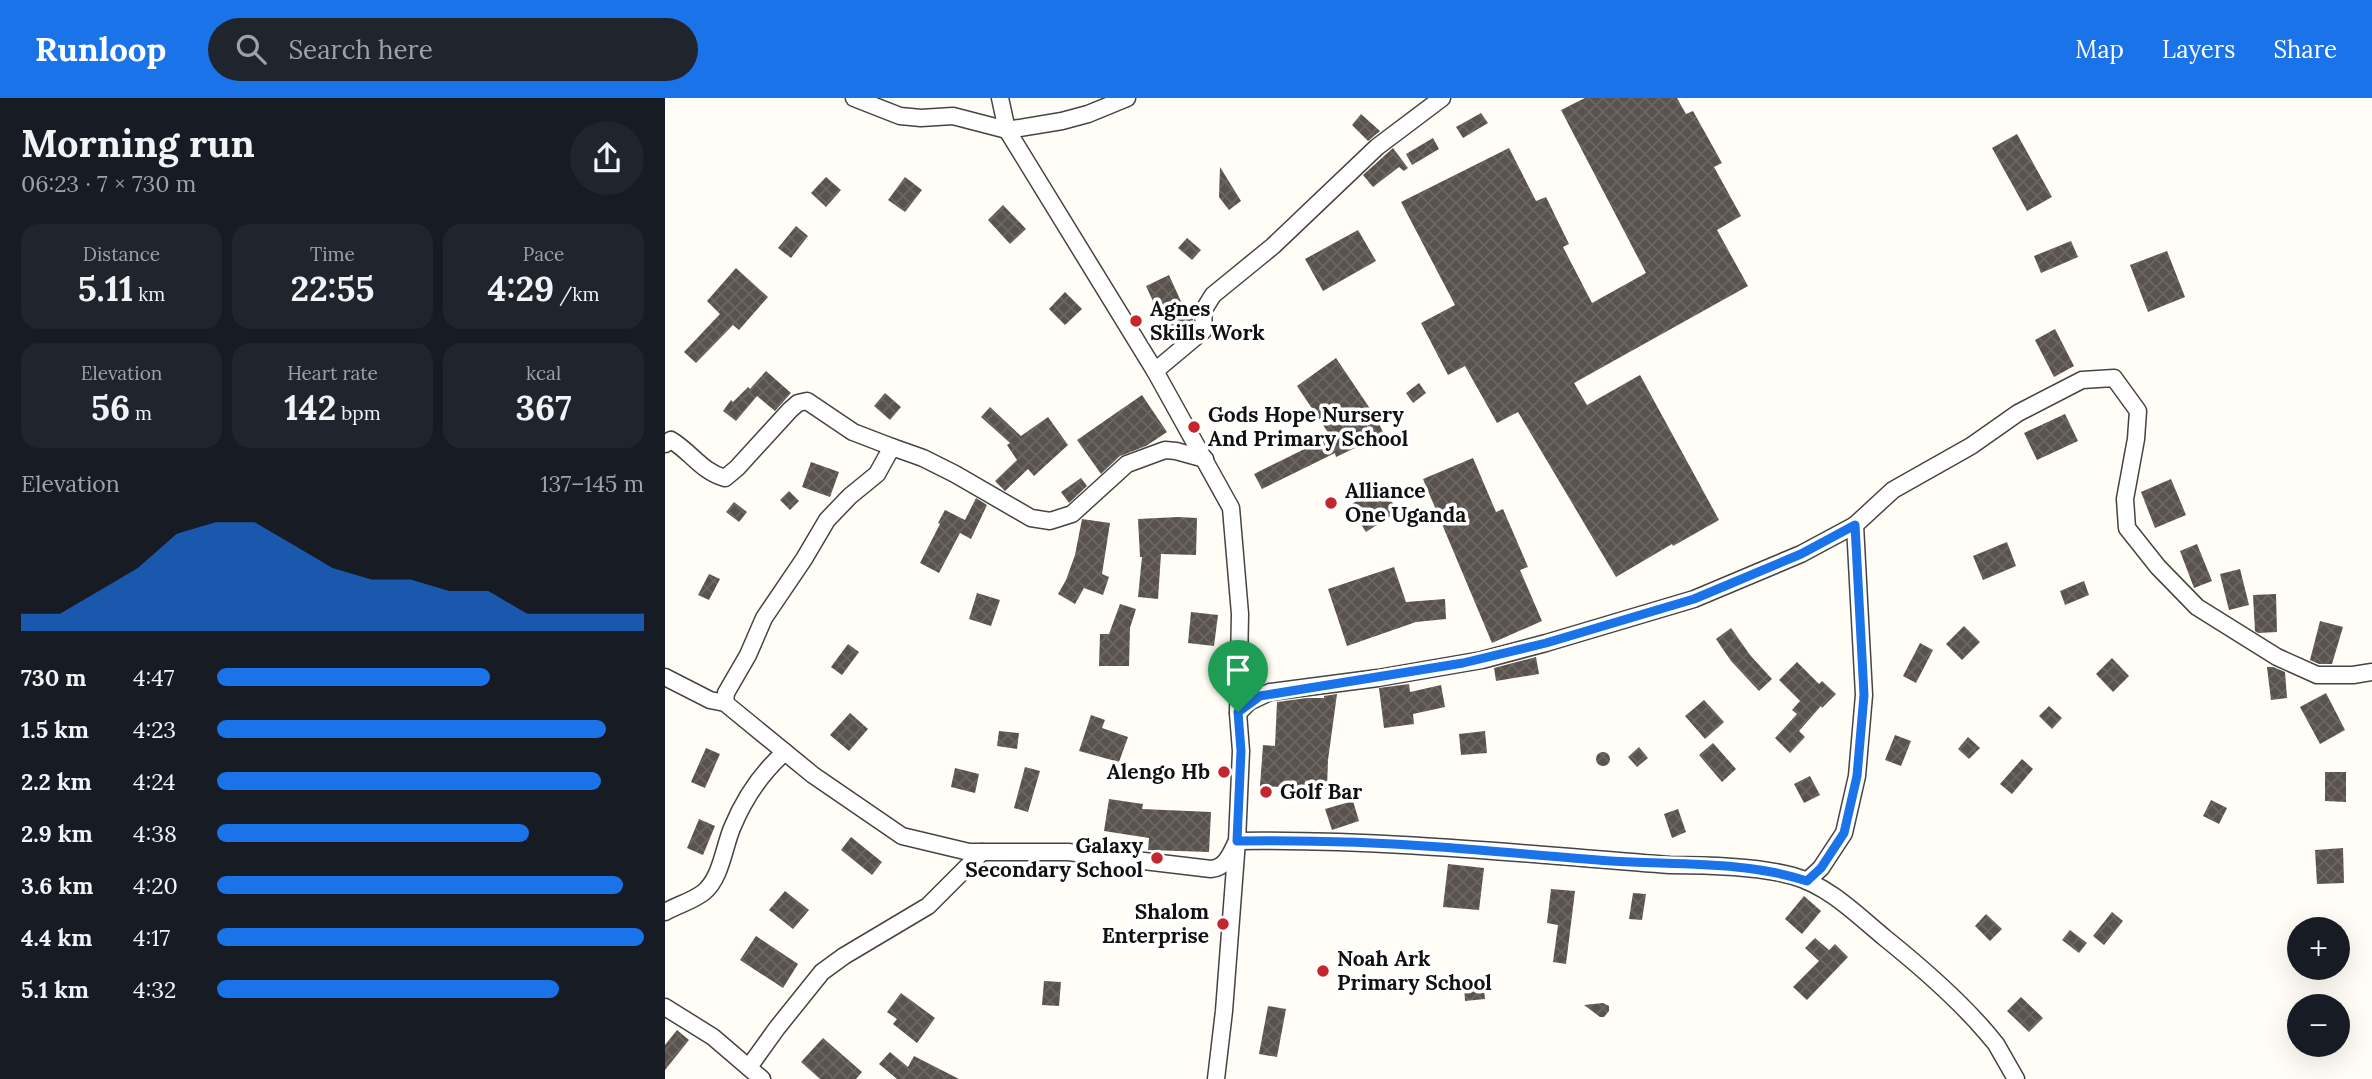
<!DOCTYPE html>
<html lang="en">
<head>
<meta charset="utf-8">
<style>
	body { margin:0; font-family:Lora,serif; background:#20242c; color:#f1f3f6; height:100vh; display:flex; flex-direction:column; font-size:26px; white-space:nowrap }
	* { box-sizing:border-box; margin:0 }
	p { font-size:23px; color:#9ea1a6 }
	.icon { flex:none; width:38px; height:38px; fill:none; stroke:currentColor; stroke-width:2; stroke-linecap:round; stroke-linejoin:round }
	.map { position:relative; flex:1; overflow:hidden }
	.details { display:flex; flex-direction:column; background:#171b24; width:665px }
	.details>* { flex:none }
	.tools { position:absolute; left:1622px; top:819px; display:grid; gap:14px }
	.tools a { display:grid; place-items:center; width:63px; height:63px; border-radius:50%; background:#171b24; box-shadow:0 7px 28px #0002; font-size:35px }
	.pin { position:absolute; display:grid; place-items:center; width:60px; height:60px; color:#fff; margin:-72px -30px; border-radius:50% 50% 50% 0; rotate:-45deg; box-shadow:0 0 7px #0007 }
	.pin .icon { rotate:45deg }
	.round { display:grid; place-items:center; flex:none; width:74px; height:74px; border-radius:37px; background:#20242c }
	.overview { display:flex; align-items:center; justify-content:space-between; height:119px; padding:0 21px }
	h1 { font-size:38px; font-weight:800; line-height:52px }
	.stats { display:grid; grid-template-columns:repeat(3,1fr); gap:10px; height:119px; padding:7px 21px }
	.stats div { display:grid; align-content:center; border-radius:18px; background:#20242c; text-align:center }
	.stats b { font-size:35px; font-weight:800 }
	.stats small { font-size:19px; font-weight:400 }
	.stats p { font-size:19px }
	.chart { height:196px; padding:14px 21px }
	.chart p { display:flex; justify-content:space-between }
	.chart svg { width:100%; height:126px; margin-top:7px; fill:#1a73e8; opacity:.7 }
	ul { padding:0 21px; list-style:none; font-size:23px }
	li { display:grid; grid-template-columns:112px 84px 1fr; align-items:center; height:52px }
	li i { height:18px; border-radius:9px; background:#1a73e8 }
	header { display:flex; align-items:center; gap:42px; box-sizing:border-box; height:98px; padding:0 35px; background:#1a73e8; color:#fff }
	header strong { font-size:33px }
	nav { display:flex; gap:38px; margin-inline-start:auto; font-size:24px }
	.search { width:490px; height:63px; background:#20242c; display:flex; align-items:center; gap:18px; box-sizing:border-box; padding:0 24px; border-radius:38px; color:#9ea1a6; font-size:26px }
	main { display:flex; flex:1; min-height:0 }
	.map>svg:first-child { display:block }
</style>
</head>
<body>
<header>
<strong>Runloop</strong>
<div class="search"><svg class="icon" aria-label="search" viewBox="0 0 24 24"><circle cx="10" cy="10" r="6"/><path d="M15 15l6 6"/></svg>Search here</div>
<nav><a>Map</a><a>Layers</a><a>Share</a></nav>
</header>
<main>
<section class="details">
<div class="overview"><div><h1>Morning run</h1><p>06:23 · 7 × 730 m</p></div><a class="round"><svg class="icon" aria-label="share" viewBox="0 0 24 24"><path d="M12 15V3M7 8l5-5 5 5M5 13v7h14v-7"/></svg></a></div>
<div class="stats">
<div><p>Distance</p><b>5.11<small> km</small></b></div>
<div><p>Time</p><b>22:55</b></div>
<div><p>Pace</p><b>4:29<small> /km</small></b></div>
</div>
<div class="stats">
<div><p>Elevation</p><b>56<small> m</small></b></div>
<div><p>Heart rate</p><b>142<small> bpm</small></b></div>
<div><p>kcal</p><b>367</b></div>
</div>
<div class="chart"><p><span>Elevation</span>137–145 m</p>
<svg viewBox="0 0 160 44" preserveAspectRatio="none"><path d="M0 44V38L10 38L20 30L30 22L40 10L50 6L60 6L70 14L80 22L90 26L100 26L110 30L120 30L130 38L140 38L150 38L160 38V44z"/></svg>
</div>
<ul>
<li><b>730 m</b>4:47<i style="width:64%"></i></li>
<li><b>1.5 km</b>4:23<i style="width:91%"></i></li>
<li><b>2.2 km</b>4:24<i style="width:90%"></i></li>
<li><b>2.9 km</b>4:38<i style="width:73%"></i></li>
<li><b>3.6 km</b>4:20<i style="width:95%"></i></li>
<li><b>4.4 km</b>4:17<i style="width:100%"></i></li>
<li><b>5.1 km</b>4:32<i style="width:80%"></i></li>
</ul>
</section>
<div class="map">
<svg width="1707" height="981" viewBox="0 0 1707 981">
	<defs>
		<pattern id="building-cross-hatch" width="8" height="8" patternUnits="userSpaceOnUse" patternTransform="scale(1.75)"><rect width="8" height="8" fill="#5a524d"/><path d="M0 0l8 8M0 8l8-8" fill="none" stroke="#6d6662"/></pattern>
	</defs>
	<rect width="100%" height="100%" fill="#fffdf5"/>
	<g fill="url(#building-cross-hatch)">
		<polygon points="920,0 1012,0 1021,16 1028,13 1057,65 1049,69 1076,118 1052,132 1083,188 909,285 922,307 975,277 1054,422 1008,448 1007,446 951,479 853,314 832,325 800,268 783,277 756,225 790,207 736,104 844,50 871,103 881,99 904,146 898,149 927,205 981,175 896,12"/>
		<polygon points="816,15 823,25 798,40 791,29"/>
		<polygon points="696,16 715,33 703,43 687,27"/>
		<polygon points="1352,36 1387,99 1362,113 1327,50"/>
		<polygon points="768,40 774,51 747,67 741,56"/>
		<polygon points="728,50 743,70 739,73 734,69 708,89 698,77"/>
		<polygon points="555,69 576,103 564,112 554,99"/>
		<polygon points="161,79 176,92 161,109 146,95"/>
		<polygon points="240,79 257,92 240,114 223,102"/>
		<polygon points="338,107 361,131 345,146 323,122"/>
		<polygon points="131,128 143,138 126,160 113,150"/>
		<polygon points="693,132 711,163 658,193 640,161"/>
		<polygon points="522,140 536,152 527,162 513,150"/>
		<polygon points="1406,143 1413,159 1376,175 1369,158"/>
		<polygon points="1502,153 1520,199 1483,214 1465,167"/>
		<polygon points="71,170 103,199 74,232 68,227 31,265 19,254 55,216 42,203"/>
		<polygon points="504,177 523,219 528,217 528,227 507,245 481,188"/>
		<polygon points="400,194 417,211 400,227 384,211"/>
		<polygon points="1390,231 1409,268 1389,279 1370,242"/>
		<polygon points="671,260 710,318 719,336 671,359 670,355 597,391 589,376 662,340 661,337 664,336 632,288"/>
		<polygon points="101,273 126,295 110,313 92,298 71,323 58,313 66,302 68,304 83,289 85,291"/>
		<polygon points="754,285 761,295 748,305 741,295"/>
		<polygon points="220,295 236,309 225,322 209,308"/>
		<polygon points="477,297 502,334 481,348 455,358 436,376 412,342"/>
		<polygon points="325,309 356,338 383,319 403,347 369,378 363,371 340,393 330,383 352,362 342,347 345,345 316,319"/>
		<polygon points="1400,316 1413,343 1372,362 1359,335"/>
		<polygon points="808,360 831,414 838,411 863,469 855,472 877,523 827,545 758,381"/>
		<polygon points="146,364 174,374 165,399 137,389"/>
		<polygon points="416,380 422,388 404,405 396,394"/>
		<polygon points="1506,381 1521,417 1490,430 1476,394"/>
		<polygon points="716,387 733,413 701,434 684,408"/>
		<polygon points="124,393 134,403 125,412 115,402"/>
		<polygon points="311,400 322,407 306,441 295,435 274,475 255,465 275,426 273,425 280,412 300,422"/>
		<polygon points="69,404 82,414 74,424 61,414"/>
		<polygon points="513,419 532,420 531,457 496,456 493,501 473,499 477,459 475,459 473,421"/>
		<polygon points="417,421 445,425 437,476 444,479 438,497 419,490 410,506 393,496 401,482 410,457"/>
		<polygon points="1342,444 1351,468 1318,482 1308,458"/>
		<polygon points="1532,446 1547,483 1529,490 1515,453"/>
		<polygon points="729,469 741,504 780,501 781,521 751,524 682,548 663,491"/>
		<polygon points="1575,471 1584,507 1564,512 1555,476"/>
		<polygon points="44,476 55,481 44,502 33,497"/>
		<polygon points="1419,483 1424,497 1400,507 1395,493"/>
		<polygon points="312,495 335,502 326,528 304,521"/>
		<polygon points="1611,496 1612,534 1593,535 1590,533 1588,497"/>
		<polygon points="455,506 471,511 465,530 464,568 434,568 435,536 444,536"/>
		<polygon points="526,514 553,517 549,548 523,545"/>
		<polygon points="1655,523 1678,529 1667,566 1654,566 1645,562"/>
		<polygon points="1299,528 1315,544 1297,562 1281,546"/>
		<polygon points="1066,530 1085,557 1107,581 1094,593 1066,563 1051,541"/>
		<polygon points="1255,545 1268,552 1251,585 1238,578"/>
		<polygon points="183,546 194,554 177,577 166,569"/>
		<polygon points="871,559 874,576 831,583 829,570"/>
		<polygon points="1447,560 1464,578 1448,594 1431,576"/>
		<polygon points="1132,564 1154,586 1157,583 1171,596 1157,610 1156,608 1134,633 1140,639 1125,655 1110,640 1132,616 1127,612 1135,603 1114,582"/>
		<polygon points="1602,569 1608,569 1620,574 1622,600 1606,602"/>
		<polygon points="744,586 745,594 776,587 780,609 748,616 749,626 719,630 714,590"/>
		<polygon points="1661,595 1680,632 1655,646 1635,609"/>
		<polygon points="672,596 663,662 662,691 595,688 598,647 610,648 612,604 642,600 659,600 659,598"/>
		<polygon points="1039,602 1059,624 1040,641 1020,618"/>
		<polygon points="1384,608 1397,620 1387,631 1374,618"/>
		<polygon points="185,615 203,631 184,653 165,637"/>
		<polygon points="426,617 440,622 437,630 463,639 454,664 414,653"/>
		<polygon points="334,633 354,635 352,651 332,648"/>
		<polygon points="820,633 822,655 796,657 794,636"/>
		<polygon points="1230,637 1246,643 1236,668 1220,662"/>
		<polygon points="1303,639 1315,650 1304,661 1293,651"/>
		<polygon points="1048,645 1071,671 1057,684 1034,657"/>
		<polygon points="974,649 983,660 972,669 963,659"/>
		<polygon points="41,650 55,656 40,690 26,684"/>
		<circle cx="938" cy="661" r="7"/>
		<polygon points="1357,661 1368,671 1347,696 1335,686"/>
		<polygon points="360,669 375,673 363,714 349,710"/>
		<polygon points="290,670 314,676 310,695 286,689"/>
		<polygon points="1660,674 1681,674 1681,704 1660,703"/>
		<polygon points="1145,678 1155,697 1139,705 1129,686"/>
		<polygon points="444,701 478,706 477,711 546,714 544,754 483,752 484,740 439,733"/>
		<polygon points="1546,702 1562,710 1554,726 1538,718"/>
		<polygon points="688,703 694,723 667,732 660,711"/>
		<polygon points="1013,711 1021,734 1007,740 999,716"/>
		<polygon points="34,721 50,728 38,757 22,750"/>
		<polygon points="186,739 217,764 207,777 176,752"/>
		<polygon points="1678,750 1679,785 1652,786 1650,752"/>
		<polygon points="783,766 819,770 814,812 778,809"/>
		<polygon points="886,791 910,793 901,866 888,864 893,827 882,825"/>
		<polygon points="120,793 144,812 128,831 104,812"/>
		<polygon points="968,795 981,796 977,822 964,821"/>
		<polygon points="1139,798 1156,813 1137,836 1120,821"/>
		<polygon points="1447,814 1458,823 1439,847 1428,838"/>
		<polygon points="1321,816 1337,831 1325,843 1310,828"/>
		<polygon points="1405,832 1422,845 1414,855 1397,842"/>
		<polygon points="91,838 133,866 118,890 75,862"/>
		<polygon points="1150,840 1164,852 1170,846 1183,859 1142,902 1128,889 1154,863 1140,850"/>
		<polygon points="379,883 396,884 394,908 377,907"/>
		<polygon points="818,883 820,901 800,903 799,886"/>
		<polygon points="236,895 270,920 252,945 228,926 232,921 222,914"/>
		<polygon points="1356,899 1378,920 1364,934 1342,913"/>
		<polygon points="938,905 944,908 944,913 939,919 935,919 919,907"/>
		<polygon points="603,908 621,911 612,959 594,956"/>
		<polygon points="12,932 24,942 0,972 0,947"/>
		<polygon points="158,940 197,974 191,981 155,981 136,964"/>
		<polygon points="225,954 243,969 249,958 294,981 232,981 214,966"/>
	</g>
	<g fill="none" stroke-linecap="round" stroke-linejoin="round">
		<g stroke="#444" stroke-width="19">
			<g id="minor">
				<polyline points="189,0 235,18 256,20 288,18 342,32 397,23 423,16 462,0"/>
				<polyline points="335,0 342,32 490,273 566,410 575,516 573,615 576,653 572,743 559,913 551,981"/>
				<polyline points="490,273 539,232 538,213 548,197 608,148 712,49 777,0"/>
				<path d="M 0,346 L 6,342 C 26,354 37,374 60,380 L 72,370 L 125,312 L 133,305 L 142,303 L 188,334 L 227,349"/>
				<path d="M 0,579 L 45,602 L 60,605 L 148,677 L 237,738 L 304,754 L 403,754 L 546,771 C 561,770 566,755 572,743 C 717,741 861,756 1005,767 C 1042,767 1092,768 1128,778 C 1164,788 1192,817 1220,840 C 1256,869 1291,899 1321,934 L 1331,946 L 1351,981"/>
				<polyline points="60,605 61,595 83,557 99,520 139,461 162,422 185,398 212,376 227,349 258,360 290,376 366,420 385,423 407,416 462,366 500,352 511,353 540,361"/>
				<polyline points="573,615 584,604 605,594 713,580 817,562 881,545 1029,501 1136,456 1190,427"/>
				<polyline points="1142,783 1156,770 1179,735 1192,678 1199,597 1190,427 1228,392 1306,348 1353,315 1417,282 1449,280 1473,313 1471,341 1460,401 1462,430 1493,469 1532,509 1612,559 1652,577 1688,577 1707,574"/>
				<path d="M 0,814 C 12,807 28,803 39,794 C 56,780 59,749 67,730 C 79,701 96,675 120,654"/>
				<polyline points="0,909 48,939 97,981"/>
				<polyline points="84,969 112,930 157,874 179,858 263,808 317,754"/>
			</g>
		</g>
		<use href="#minor" stroke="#fff" stroke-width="16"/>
	</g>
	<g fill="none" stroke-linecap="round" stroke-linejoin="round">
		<g stroke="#fff" stroke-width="14">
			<path id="route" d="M 1190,427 L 1199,597 L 1192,678 L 1179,735 L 1156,770 L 1142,783 C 1082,763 1009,767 946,763 C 889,759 832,753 775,749 C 708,744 640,742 572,743 L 576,653 L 573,614 L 595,598 L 798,565 L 881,545 L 1029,501 L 1136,456 Z"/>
		</g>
		<use href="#route" stroke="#1a73e8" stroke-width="9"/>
	</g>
	<g fill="#c4262e" stroke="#fff" stroke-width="2.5">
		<circle cx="471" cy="223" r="7"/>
		<circle cx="529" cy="329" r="7"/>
		<circle cx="666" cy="405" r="7"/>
		<circle cx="559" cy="674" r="7"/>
		<circle cx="601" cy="694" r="7"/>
		<circle cx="492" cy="760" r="7"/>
		<circle cx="558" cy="826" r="7"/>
		<circle cx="658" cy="873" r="7"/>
	</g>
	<g text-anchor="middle" stroke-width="7" stroke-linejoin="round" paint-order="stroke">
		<g font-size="21" font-weight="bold" fill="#111" stroke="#fff" text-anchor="start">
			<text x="485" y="218">Agnes<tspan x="485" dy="24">Skills Work</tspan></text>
			<text x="543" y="324">Gods Hope Nursery<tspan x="543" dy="24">And Primary School</tspan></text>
			<text x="680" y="400">Alliance<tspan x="680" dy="24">One Uganda</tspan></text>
			<text x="545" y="681" text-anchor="end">Alengo Hb</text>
			<text x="615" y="701">Golf Bar</text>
			<text x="478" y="755" text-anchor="end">Galaxy<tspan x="478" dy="24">Secondary School</tspan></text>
			<text x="544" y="821" text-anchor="end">Shalom<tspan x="544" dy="24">Enterprise</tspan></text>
			<text x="672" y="868">Noah Ark<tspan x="672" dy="24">Primary School</tspan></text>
		</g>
	</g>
</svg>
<div class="tools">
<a>+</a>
<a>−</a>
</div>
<div class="pin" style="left:573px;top:614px;background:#1e9e55"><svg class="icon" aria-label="arrive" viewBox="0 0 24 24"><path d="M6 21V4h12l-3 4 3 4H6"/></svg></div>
</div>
</main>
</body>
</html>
